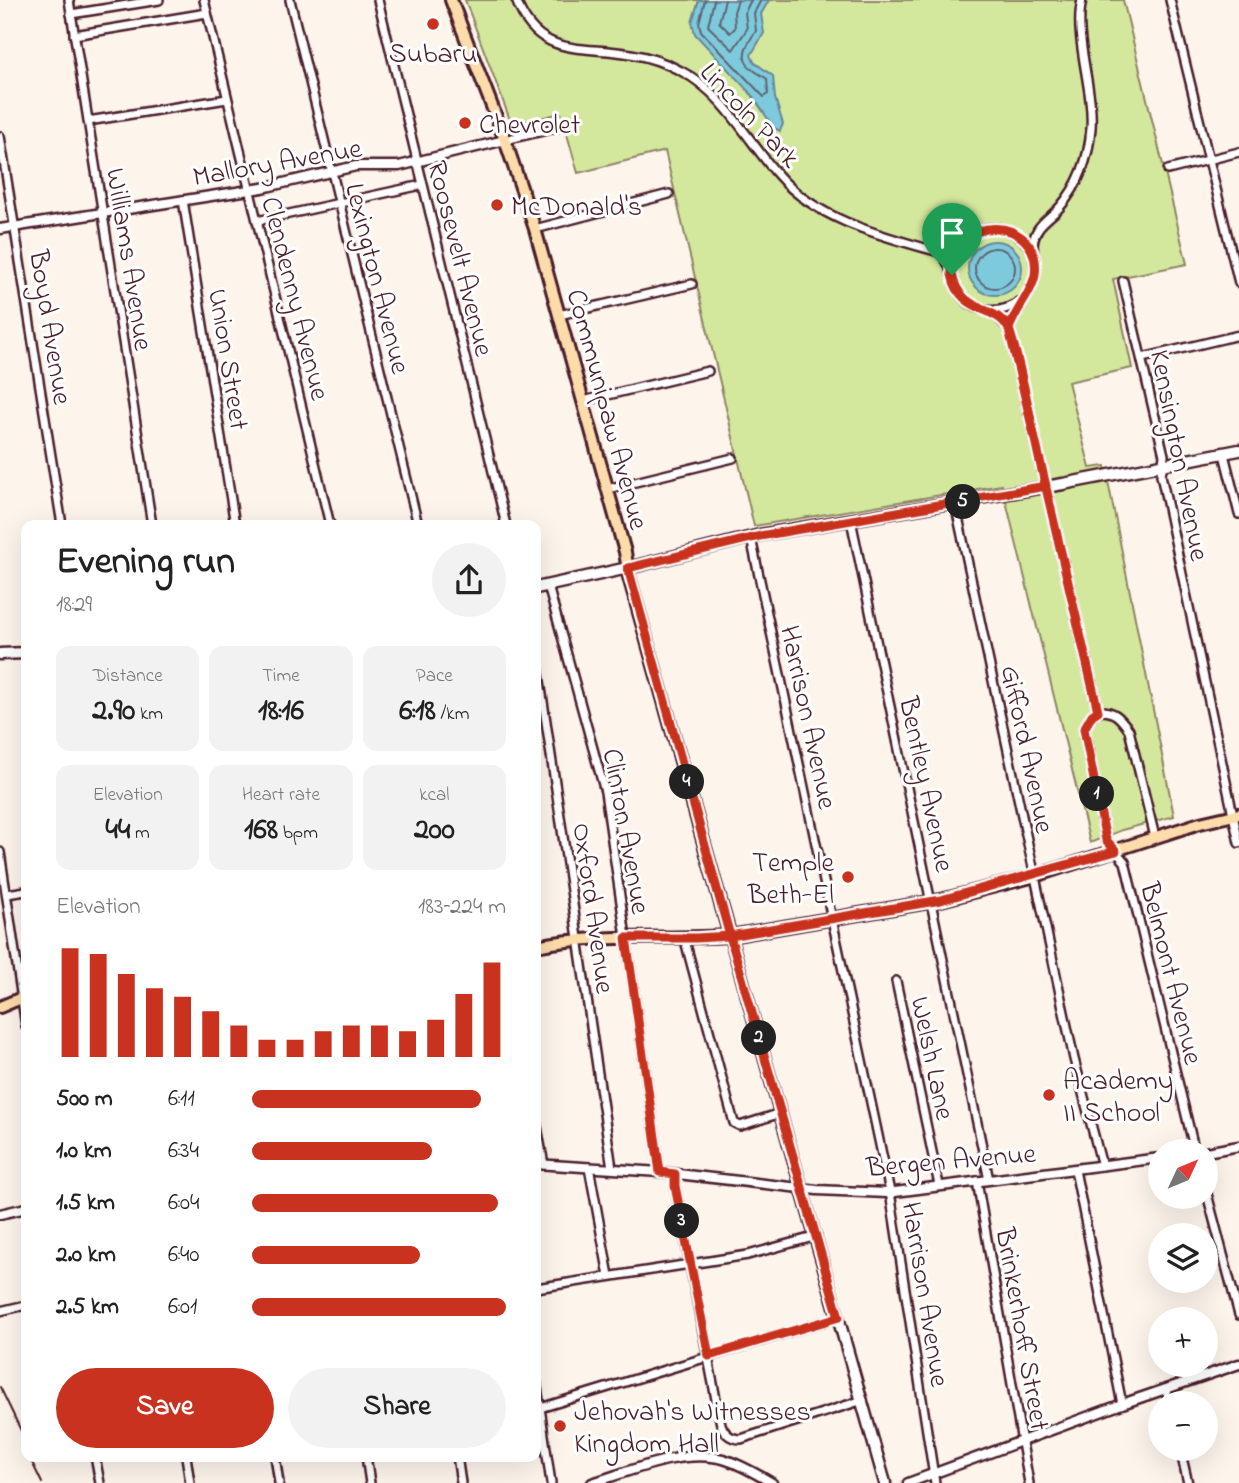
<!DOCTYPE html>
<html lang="en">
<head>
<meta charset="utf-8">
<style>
	body { margin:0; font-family:"Indie Flower",sans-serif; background:#f2f2f2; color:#222; height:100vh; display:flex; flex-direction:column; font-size:26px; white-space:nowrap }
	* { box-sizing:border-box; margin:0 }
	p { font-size:23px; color:#767676 }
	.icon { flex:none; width:38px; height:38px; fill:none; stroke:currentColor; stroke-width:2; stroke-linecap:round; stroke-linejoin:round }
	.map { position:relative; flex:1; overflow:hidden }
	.drawer { position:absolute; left:21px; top:520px; width:520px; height:942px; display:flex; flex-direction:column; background:#fff; border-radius:14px; box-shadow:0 7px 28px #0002 }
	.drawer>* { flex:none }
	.needle { width:46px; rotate:46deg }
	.tools { position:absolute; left:1148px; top:1139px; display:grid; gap:14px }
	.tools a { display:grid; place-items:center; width:70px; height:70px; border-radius:50%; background:#fff; box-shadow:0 7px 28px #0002; font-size:35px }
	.pin { position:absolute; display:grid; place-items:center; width:60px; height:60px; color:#fff; margin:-72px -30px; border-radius:50% 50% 50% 0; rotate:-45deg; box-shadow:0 0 7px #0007 }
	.pin .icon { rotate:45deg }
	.km { position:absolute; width:35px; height:35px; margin:-18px; border-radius:50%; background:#222; color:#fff; font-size:19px; line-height:35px; text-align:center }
	.round { display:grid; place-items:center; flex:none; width:74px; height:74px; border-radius:37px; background:#f2f2f2 }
	.overview { display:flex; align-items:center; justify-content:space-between; height:119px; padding:0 35px }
	h1 { font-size:38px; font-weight:800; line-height:52px }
	.stats { display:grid; grid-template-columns:repeat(3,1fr); gap:10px; height:119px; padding:7px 35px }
	.stats div { display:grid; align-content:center; border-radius:14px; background:#f2f2f2; text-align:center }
	.stats b { font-size:30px; font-weight:800 }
	.stats small { font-size:19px; font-weight:400 }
	.stats p { font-size:19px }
	.chart { height:196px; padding:14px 35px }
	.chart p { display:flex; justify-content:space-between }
	.chart svg { width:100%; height:126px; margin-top:7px; stroke:#c8321e; stroke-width:6 }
	.button { display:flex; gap:14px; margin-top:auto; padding:14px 35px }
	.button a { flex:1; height:80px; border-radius:42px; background:#c8321e; color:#fff; font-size:28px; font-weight:800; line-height:80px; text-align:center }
	.button a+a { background:#f2f2f2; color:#222 }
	ul { padding:0 35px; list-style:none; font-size:23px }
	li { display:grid; grid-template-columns:112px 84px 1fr; align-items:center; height:52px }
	li i { height:18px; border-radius:9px; background:#c8321e }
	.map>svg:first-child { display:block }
</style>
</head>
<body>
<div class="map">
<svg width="1239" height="1483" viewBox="0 0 1239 1483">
	<rect width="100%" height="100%" fill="#fdf4ec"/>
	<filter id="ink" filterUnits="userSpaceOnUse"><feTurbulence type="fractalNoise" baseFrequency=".0143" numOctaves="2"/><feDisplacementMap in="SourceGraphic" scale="14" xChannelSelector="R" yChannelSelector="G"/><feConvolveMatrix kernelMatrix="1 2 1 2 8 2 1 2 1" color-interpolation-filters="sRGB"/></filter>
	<g filter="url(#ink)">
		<polygon fill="#d3e89d" stroke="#8e8464" stroke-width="2" points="465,0 1123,0 1187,264 1113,279 1132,368 1068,382 1090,468 1105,466 1174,816 1122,830 1090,843 1002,485 754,526 665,151 578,173 561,113 512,125"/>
		<g fill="#7ecadd" stroke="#698696" stroke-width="2">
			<polygon points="699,0 769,0 761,14 764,33 751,55 754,62 773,76 775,98 783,124 780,131 774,128 752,95 695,34 692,22"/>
			<circle cx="995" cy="268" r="27"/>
		</g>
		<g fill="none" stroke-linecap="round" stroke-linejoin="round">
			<g stroke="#5f6372" stroke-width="2">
				<path d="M 705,0 L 699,23 L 701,31 L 764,97 L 768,94 L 767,79 C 762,75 757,73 752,69 C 737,57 748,43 756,31 L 754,13 L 761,0"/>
				<polyline points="714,0 708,26 733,50 747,29 745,12 751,0"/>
				<polyline points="725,0 719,22 730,33 735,28 734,12 738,0"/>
				<circle cx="995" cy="268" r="20"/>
			</g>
			<g stroke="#4a1f2b" stroke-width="12">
				<g id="minor">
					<polyline points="69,0 152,525"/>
					<polyline points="204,0 330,525"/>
					<polyline points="290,0 418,525"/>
					<polyline points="378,0 506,525"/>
					<path d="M 516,0 C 538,59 582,45 631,54 C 649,57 666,63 681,71 C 723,92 748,141 778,175 C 818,221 883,236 939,252 C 951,262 950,274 956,287 C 968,312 997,317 1019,302"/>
					<path d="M 1082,0 C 1073,37 1094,89 1091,128 C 1089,157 1079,185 1060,207 C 1054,214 1043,221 1038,229 C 1028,245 1037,260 1035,276 C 1032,293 1015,311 1009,329 L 1098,711"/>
					<polyline points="1170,0 1239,283"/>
					<polyline points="71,14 159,0"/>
					<polyline points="74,35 207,13"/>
					<polyline points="88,121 227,99"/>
					<polyline points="0,136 62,525"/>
					<polyline points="505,140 560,127"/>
					<polyline points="1168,170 1239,152"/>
					<polyline points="183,200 235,525"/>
					<polyline points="257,221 422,185"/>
					<polyline points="535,229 669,194"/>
					<path d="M 952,271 C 954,225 1008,212 1032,251"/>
					<polyline points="1123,281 1164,455 1161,475 1239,843"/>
					<polyline points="988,311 999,318 1009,329"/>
					<polyline points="559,315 692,284"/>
					<polyline points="1142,358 1239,335"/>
					<polyline points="583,401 708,371"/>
					<polyline points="1224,454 1239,514"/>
					<polyline points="607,489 733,458"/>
					<polyline points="955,503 1074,1059 1102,1166"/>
					<polyline points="851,520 989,1180"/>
					<polyline points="751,538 890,1192 935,1483"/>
					<polyline points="548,586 605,792 660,1172"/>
					<polyline points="536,654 612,1168"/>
					<polyline points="1098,711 1092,715 1084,729 1106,840 1125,862 1195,1152"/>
					<path d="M 1098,711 C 1114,710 1120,717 1129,730 L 1155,837"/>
					<polyline points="0,852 26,1026"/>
					<polyline points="7,894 26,891"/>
					<polyline points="684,937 734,1123 740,1126 781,1113"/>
					<polyline points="896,981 939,1185"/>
					<polyline points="536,1121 544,1165"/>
					<polyline points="589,1167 609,1276"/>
					<polyline points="1075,1170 1122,1404"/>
					<path d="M 675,1174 L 675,1186 L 720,1420 C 722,1431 729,1439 741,1439 L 863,1400"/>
					<polyline points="977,1181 1029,1483"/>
					<polyline points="1206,1190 1239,1315"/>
					<polyline points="536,1288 748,1255 817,1236"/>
					<polyline points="0,1311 26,1305"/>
					<polyline points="536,1380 551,1483"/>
					<polyline points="1166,1389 1169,1404"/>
					<polyline points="540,1408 839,1317"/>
					<polyline points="1180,1449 1188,1483"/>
					<polyline points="95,1456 100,1483"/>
					<polyline points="186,1456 190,1483"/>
					<polyline points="275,1456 279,1483"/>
					<polyline points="366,1456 370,1483"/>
					<polyline points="457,1456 461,1483"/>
				</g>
			</g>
			<g stroke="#4a1f2b" stroke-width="13">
				<g id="tertiary">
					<polyline points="0,229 262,188 356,166 399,166 505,140"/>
					<polyline points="1206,1152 1239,1146"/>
					<polyline points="536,1164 660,1172 817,1190 887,1193 1160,1158"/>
					<polyline points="0,1214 26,1208"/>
					<path d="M 592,1483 C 631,1471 683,1448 723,1459 C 740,1464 757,1474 772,1483"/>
					<polyline points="908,1483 1122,1404 1239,1364"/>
				</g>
			</g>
			<g stroke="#4a1f2b" stroke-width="15">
				<g id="secondary">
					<polyline points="536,588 628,568 760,535 1063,484 1239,450"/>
					<polyline points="0,654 26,653"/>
					<polyline points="730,936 885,1483"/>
				</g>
			</g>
			<g stroke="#4a1f2b" stroke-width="16">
				<g id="primary">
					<polyline points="451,0 505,140 535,229 625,552 629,577 730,936"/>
					<path d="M 536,946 C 600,933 665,940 730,936 L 941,900 L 1035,876 L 1200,823 L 1239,814"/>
					<polyline points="0,1007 26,996"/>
				</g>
			</g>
			<use href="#minor" stroke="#fff" stroke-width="7"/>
			<use href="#tertiary" stroke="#fff" stroke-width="8"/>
			<use href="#secondary" stroke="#fff" stroke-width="10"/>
			<use href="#primary" stroke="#fddcac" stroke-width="10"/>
			<g stroke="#4a1f2b" stroke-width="2">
				<polyline points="0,1387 26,1441"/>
				<polyline points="29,1456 42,1483"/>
			</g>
		</g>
	</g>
	<g fill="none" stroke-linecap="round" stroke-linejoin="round" filter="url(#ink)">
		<g stroke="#fff" stroke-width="14">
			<path id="route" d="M 952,275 C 961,316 1000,304 1010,332 C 1023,374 1030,419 1040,462 C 1060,545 1079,628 1098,711 L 1092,715 L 1084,729 L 1106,840 L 1116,851 L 941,900 L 730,936 L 839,1317 L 709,1356 L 675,1186 L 675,1174 L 660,1172 L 626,938 L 696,938 L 730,936 L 628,568 L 760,536 L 1046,486 L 1009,329 C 1015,310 1032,293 1035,275 C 1043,215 950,211 952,275"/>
		</g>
		<use href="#route" stroke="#c8321e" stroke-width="9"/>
	</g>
	<g fill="#c8321e" stroke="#fff" stroke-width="2.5">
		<circle cx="433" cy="24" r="7"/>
		<circle cx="465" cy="123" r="7"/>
		<circle cx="497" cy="205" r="7"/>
		<circle cx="848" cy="877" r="7"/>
		<circle cx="1049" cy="1095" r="7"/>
		<circle cx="560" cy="1426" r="7"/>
	</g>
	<g text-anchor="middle" stroke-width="6" stroke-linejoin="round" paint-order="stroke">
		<g font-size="28" fill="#4a1f2b" stroke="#fff" text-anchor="start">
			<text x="433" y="62" text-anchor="middle">Subaru</text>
			<text x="479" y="133">Chevrolet</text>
			<text x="511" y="215">McDonald's</text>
			<text x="834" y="871" text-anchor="end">Temple<tspan x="834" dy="32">Beth-El</tspan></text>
			<text x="1063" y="1089">Academy<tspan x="1063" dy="32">II School</tspan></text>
			<text x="574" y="1420">Jehovah's Witnesses<tspan x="574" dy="32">Kingdom Hall</tspan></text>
		</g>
		<g font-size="28" fill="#4a1f2b" stroke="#fff">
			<text transform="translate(751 114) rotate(47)" y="10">Lincoln Park</text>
			<text transform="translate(277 161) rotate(-10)" y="10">Mallory Avenue</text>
			<text transform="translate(462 258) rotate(76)" y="10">Roosevelt Avenue</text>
			<text transform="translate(131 259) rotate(81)" y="10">Williams Avenue</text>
			<text transform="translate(379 278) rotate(76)" y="10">Lexington Avenue</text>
			<text transform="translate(297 298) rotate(76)" y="10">Clendenny Avenue</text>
			<text transform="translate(52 327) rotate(81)" y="10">Boyd Avenue</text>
			<text transform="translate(230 359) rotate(81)" y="10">Union Street</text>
			<text transform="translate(609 409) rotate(75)" y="10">Communipaw Avenue</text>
			<text transform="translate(1181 455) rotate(79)" y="10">Kensington Avenue</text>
			<text transform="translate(810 717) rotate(78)" y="10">Harrison Avenue</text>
			<text transform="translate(1029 749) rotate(78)" y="10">Gifford Avenue</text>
			<text transform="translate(928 784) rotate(78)" y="10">Bentley Avenue</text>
			<text transform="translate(628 831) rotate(80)" y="10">Clinton Avenue</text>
			<text transform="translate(595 908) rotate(82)" y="10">Oxford Avenue</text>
			<text transform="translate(1173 973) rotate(76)" y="10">Belmont Avenue</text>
			<text transform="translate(934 1058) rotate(78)" y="10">Welsh Lane</text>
			<text transform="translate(951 1159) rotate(-5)" y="10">Bergen Avenue</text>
			<text transform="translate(927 1294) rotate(81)" y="10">Harrison Avenue</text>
			<text transform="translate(1024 1329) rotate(80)" y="10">Brinkerhoff Street</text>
		</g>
	</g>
</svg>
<div class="tools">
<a><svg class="needle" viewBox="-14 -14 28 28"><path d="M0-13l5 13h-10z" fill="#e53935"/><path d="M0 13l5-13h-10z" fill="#767676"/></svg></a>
<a><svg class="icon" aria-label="layers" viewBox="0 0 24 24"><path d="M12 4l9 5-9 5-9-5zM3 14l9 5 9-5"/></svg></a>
<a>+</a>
<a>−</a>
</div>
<div class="pin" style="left:952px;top:275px;background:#1e9e55"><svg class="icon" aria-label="arrive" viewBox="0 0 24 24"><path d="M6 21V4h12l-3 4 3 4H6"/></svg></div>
<b class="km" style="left:1097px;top:794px">1</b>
<b class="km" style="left:759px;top:1038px">2</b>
<b class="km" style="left:682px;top:1221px">3</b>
<b class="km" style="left:687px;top:782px">4</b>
<b class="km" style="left:963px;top:502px">5</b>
<section class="drawer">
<div class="overview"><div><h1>Evening run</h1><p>18:29</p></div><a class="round"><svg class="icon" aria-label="share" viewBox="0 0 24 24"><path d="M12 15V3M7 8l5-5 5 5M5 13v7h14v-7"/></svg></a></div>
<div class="stats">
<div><p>Distance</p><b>2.90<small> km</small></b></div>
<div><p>Time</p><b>18:16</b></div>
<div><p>Pace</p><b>6:18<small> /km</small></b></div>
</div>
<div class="stats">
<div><p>Elevation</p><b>44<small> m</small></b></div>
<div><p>Heart rate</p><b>168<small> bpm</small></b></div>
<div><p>kcal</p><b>200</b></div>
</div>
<div class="chart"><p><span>Elevation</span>183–224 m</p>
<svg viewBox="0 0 160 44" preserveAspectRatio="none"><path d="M5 44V6M15 44V8M25 44V15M35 44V20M45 44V23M55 44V28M65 44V33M75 44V38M85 44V38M95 44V35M105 44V33M115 44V33M125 44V35M135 44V31M145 44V22M155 44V11"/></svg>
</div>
<ul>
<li><b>500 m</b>6:11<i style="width:90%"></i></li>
<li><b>1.0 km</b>6:34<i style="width:71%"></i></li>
<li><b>1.5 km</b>6:04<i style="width:97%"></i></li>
<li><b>2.0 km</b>6:40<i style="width:66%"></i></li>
<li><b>2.5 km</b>6:01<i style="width:100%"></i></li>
</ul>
<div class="button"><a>Save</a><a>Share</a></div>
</section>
</div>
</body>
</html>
